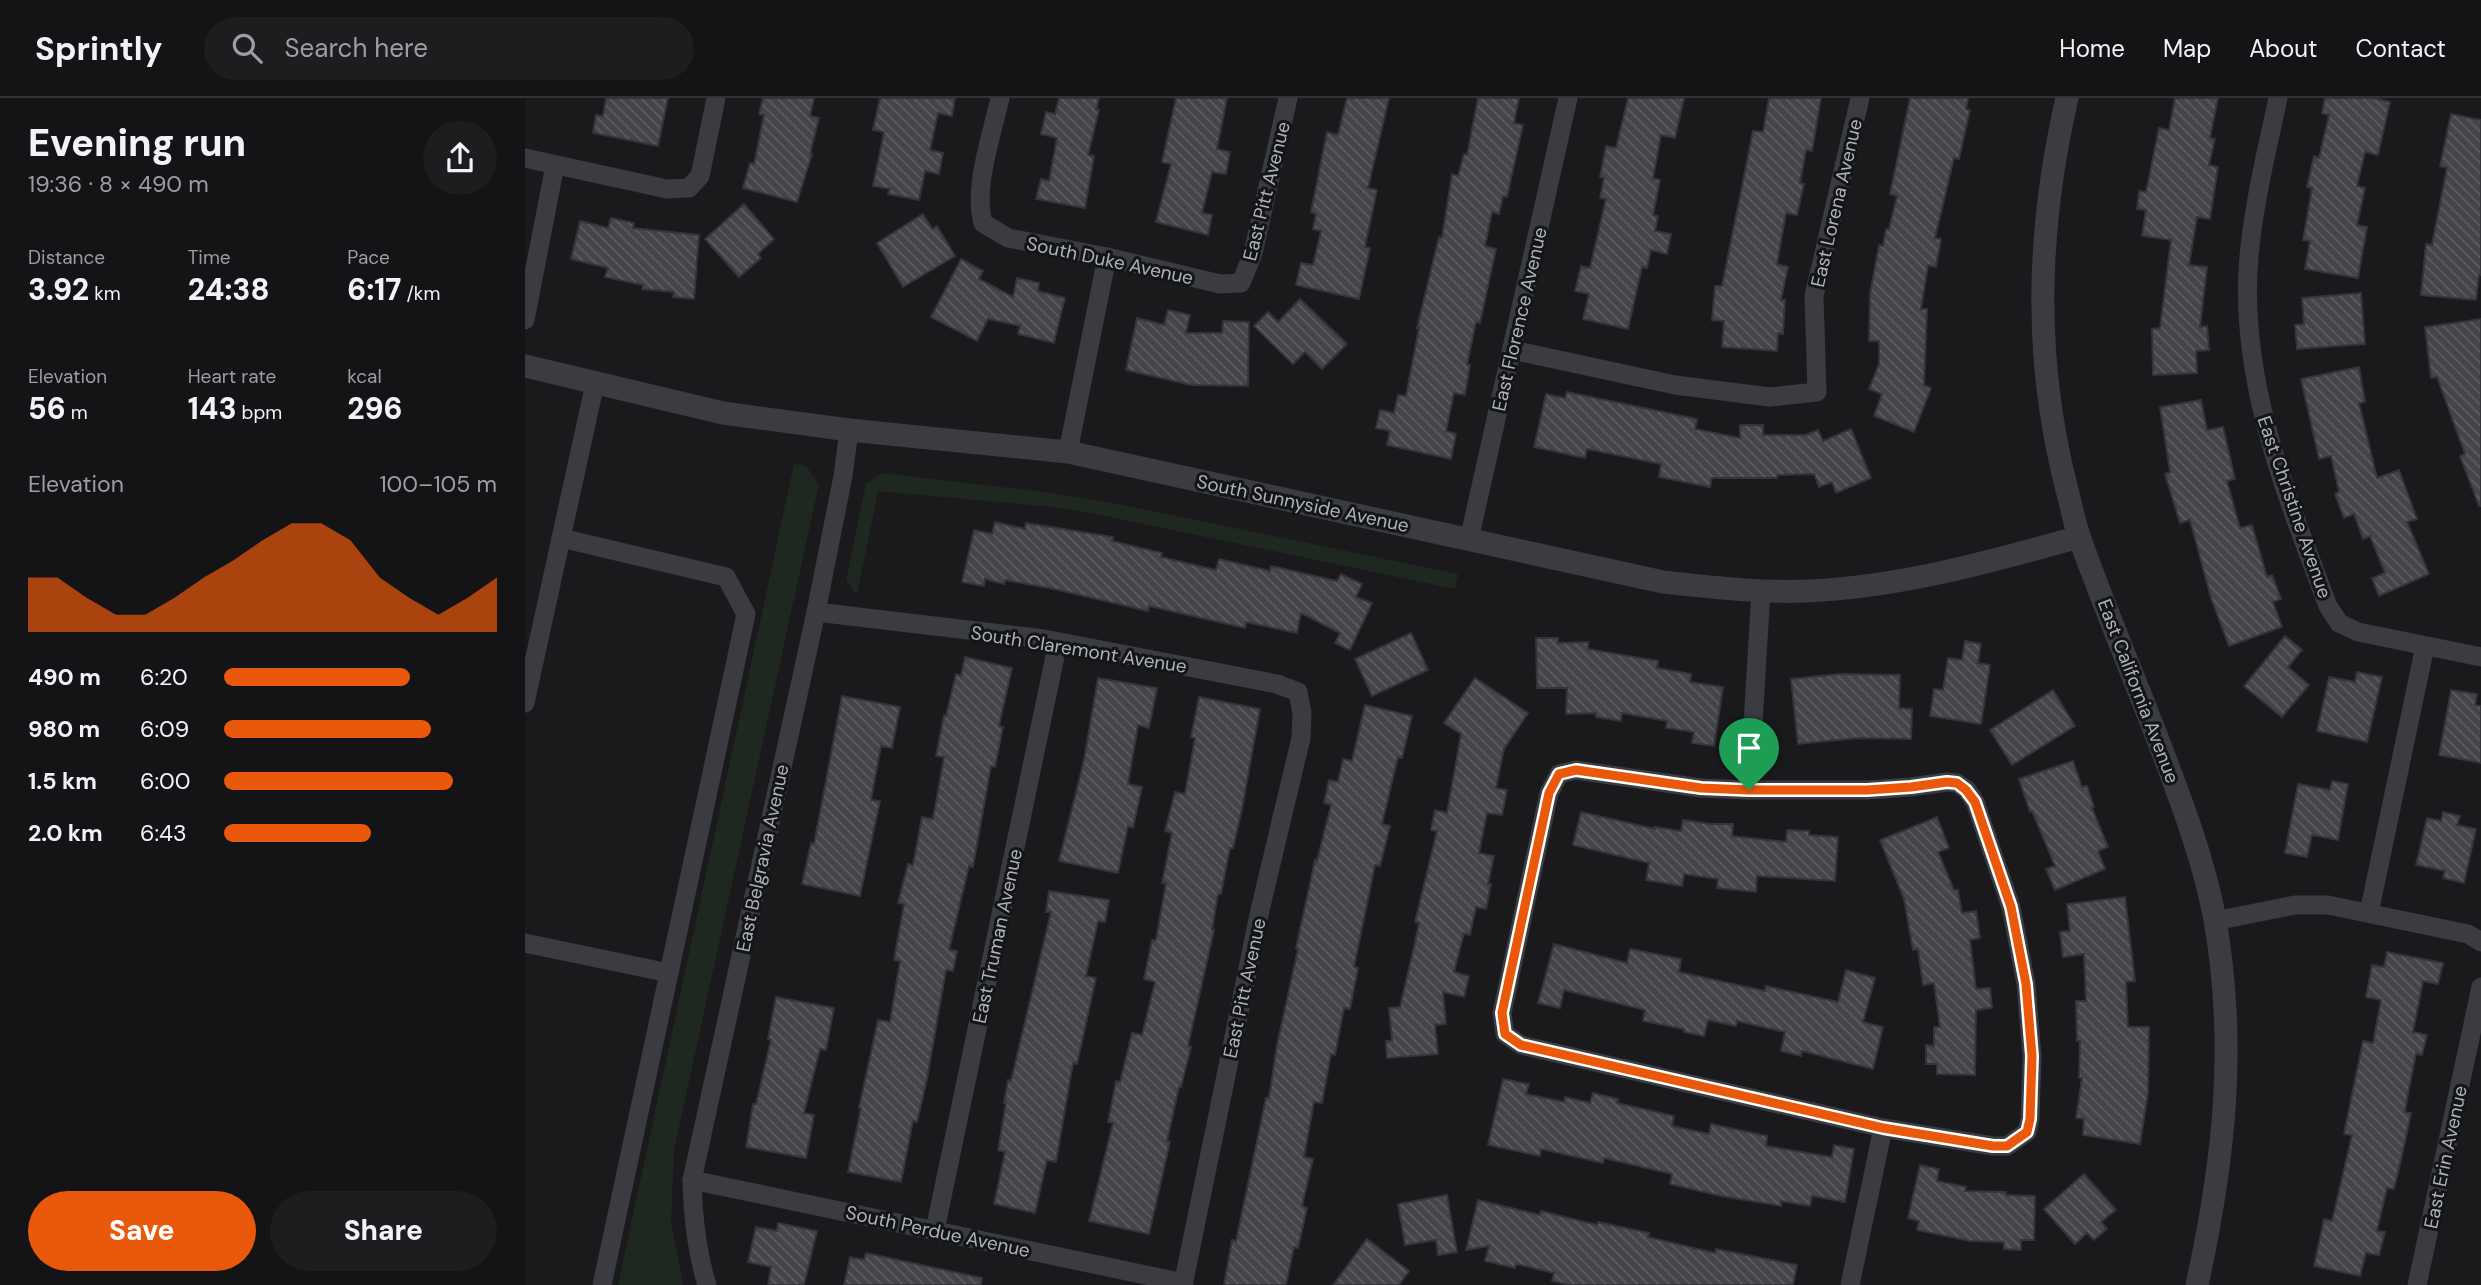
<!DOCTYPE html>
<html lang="en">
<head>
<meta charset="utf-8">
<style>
	body { margin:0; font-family:"DM Sans",sans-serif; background:#1d1d1f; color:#f1f3f6; height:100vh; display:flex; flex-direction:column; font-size:26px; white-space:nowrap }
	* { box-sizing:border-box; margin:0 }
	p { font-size:23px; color:#9d9ea1 }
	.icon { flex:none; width:38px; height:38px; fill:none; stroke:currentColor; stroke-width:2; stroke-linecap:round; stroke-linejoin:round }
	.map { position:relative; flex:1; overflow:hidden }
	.panel { display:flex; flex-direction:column; background:#141416; width:525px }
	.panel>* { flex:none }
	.pin { position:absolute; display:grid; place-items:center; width:60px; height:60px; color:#fff; margin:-72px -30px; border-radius:50% 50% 50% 0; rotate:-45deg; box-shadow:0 0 7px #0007 }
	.pin .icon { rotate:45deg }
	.round { display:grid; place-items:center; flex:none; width:74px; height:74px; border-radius:37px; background:#1d1d1f }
	.summary { display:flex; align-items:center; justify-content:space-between; height:119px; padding:0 28px }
	h1 { font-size:38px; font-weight:800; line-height:52px }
	.metrics { display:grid; grid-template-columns:repeat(3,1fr); gap:10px; height:119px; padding:7px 28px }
	.metrics div { display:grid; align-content:center }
	.metrics b { font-size:30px; font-weight:800 }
	.metrics small { font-size:19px; font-weight:400 }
	.metrics p { font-size:19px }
	.chart { height:196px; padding:14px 28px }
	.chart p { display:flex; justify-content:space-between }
	.chart svg { width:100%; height:126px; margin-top:7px; fill:#ea580c; opacity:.7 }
	.cta { display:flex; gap:14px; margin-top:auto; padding:14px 28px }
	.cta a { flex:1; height:80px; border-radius:42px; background:#ea580c; color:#fff; font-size:28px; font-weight:800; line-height:80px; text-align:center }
	.cta a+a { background:#1d1d1f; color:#f1f3f6 }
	ul { padding:0 28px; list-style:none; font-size:23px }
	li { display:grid; grid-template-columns:112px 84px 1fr; align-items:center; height:52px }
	li i { height:18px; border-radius:9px; background:#ea580c }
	header { display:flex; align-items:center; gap:42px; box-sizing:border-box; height:98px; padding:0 35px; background:#141416; border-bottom:2px solid #333335 }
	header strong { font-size:33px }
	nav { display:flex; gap:38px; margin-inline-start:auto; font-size:24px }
	.search { width:490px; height:63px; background:#1d1d1f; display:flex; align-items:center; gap:18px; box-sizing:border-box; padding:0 24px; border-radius:38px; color:#9d9ea1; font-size:26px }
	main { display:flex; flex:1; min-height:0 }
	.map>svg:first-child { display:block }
</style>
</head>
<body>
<header>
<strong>Sprintly</strong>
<div class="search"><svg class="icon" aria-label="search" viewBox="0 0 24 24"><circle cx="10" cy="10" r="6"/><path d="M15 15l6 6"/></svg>Search here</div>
<nav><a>Home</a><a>Map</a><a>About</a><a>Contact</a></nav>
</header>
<main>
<section class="panel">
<div class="summary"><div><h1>Evening run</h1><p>19:36 · 8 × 490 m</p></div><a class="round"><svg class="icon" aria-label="share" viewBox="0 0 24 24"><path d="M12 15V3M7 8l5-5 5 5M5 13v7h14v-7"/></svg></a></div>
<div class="metrics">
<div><p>Distance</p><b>3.92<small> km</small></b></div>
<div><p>Time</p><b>24:38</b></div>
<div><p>Pace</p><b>6:17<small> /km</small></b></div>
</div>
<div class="metrics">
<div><p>Elevation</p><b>56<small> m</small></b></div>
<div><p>Heart rate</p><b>143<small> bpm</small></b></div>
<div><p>kcal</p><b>296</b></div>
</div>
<div class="chart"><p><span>Elevation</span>100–105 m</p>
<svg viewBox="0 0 160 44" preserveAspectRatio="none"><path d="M0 44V25L10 25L20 32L30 38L40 38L50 32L60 25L70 19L80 12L90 6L100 6L110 12L120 25L130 32L140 38L150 32L160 25V44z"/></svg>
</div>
<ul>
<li><b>490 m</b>6:20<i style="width:68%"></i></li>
<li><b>980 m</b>6:09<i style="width:76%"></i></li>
<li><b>1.5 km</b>6:00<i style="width:84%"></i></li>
<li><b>2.0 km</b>6:43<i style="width:54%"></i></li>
</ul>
<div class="cta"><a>Save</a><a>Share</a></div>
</section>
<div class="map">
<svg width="1956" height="1187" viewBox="0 0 1956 1187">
	<defs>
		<pattern id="building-back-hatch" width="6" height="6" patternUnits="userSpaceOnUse" patternTransform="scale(1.75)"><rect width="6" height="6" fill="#44454a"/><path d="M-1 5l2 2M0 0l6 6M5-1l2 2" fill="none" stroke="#5c5d62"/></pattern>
	</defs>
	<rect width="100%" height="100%" fill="#1a1a1d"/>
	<g fill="#1f2820">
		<polygon points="269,366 281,368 294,386 149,1052 146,1124 158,1187 93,1187"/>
		<polygon points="357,375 519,394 593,406 933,476 930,491 566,415 528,409 353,393 332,497 321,482 341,386"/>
	</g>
	<g fill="url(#building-back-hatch)" stroke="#343439" stroke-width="2">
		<polygon points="81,0 143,0 133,48 68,35 71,17 78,18"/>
		<polygon points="238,0 289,0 285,18 294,20 285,56 287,56 272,104 218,90 225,65 229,66 239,17 234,16"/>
		<polygon points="355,0 430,0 427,18 413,15 405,52 418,55 414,76 400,73 394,102 363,96 365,91 348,88 359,34 348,32"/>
		<polygon points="534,0 574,0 571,12 574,12 563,57 569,58 560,110 511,101 516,81 524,83 532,40 516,36 521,14 530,16"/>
		<polygon points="651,0 702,0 692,51 705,54 701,76 687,74 677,115 687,117 683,137 631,124 646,66 637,64"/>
		<polygon points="822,0 864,0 843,90 852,92 840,149 845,150 834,201 771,187 776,165 788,167 796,133 788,131 791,116 786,114 802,34 813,37"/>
		<polygon points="953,0 994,0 989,25 998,27 982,99 978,98 974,116 967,114 960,148 971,151 955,225 951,224 942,267 945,267 940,297 929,295 921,333 931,336 926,361 862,347 865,333 851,330 855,312 869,315 873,297 881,298 894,230 892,230 914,139 917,140 927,76 933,78 939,56 942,57"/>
		<polygon points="1103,0 1159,0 1150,40 1136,37 1128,80 1135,82 1128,117 1133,118 1130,133 1146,136 1142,156 1126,152 1122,170 1117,169 1103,231 1058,221 1064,196 1050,193 1056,168 1065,170 1081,101 1075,100 1079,80 1075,79 1081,48 1091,50"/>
		<polygon points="1244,0 1296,0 1287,53 1281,52 1275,85 1279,86 1272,117 1261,115 1252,166 1263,169 1256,202 1260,202 1258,236 1253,235 1252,253 1197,249 1199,223 1187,222 1190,188 1197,188 1228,33 1238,34"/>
		<polygon points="1385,0 1443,0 1441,11 1445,12 1434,61 1429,60 1410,140 1416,141 1411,169 1403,167 1396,211 1402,211 1399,287 1406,290 1389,334 1349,318 1357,296 1344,291 1354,266 1354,243 1344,243 1345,196 1354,147 1358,148 1361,131 1364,131 1372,98 1365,96"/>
		<polygon points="1650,0 1693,0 1685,40 1690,41 1684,67 1693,69 1685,121 1672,119 1664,167 1682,169 1675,229 1682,228 1684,252 1671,253 1672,275 1628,277 1627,231 1635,230 1646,142 1617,138 1621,112 1612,111 1614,93 1621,94 1634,30 1644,32"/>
		<polygon points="1800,0 1848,0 1865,4 1853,57 1840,54 1832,88 1840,90 1832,127 1842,129 1833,180 1780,171 1785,143 1778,142 1787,90 1782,89 1789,58 1794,60 1804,17 1797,15"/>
		<polygon points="1926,16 1956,22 1956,177 1954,177 1951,202 1896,197 1901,146 1907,147 1922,70 1915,68"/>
		<polygon points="219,106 249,141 233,156 236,160 214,179 180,141"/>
		<polygon points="398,116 407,131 412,128 430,158 378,189 352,145"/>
		<polygon points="86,120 109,125 108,130 174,137 169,201 148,199 149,194 117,191 118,187 80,179 83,170 46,161 55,123 83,130"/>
		<polygon points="436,161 458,173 454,181 488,199 492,180 514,185 513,193 540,200 529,245 493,236 495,228 463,221 452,243 406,219"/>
		<polygon points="1836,195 1840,246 1772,251 1770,227 1779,226 1777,200"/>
		<polygon points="775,201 822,246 797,271 780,254 768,266 729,228 743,214 753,224"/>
		<polygon points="643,212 665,217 661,235 697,235 698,223 724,224 723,288 666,287 601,272 612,220 639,227"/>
		<polygon points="1956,221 1956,408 1954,408 1935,358 1940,356 1912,279 1906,280 1900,229"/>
		<polygon points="1834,269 1840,304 1834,305 1852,380 1874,372 1892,421 1882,424 1904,476 1854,498 1847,480 1860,475 1845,438 1838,441 1829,416 1819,420 1810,396 1814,394 1806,358 1794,361 1776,281"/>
		<polygon points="1042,294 1172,321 1170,331 1215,340 1215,327 1238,327 1238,337 1281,337 1293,332 1298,343 1326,331 1346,380 1311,395 1307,384 1294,389 1289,376 1252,377 1252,380 1187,380 1185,389 1134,379 1136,366 1062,351 1060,360 1009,349 1021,296 1040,300"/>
		<polygon points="1676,302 1682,332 1698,329 1710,381 1702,383 1715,430 1727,427 1742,479 1747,477 1756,501 1748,504 1757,529 1704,548 1686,500 1665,422 1655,425 1640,376 1645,374 1635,309"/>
		<polygon points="470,424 500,431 501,425 588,439 587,443 637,455 636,459 691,472 694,461 745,473 746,468 812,483 816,476 837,486 831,499 847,505 825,552 810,545 815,535 776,515 772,535 721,524 720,530 624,508 623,513 529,491 480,482 479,486 460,481 459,488 437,484 449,432 467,436"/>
		<polygon points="886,535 903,572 847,598 830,561"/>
		<polygon points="1760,538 1777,552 1763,569 1784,587 1757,619 1719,588"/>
		<polygon points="1011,540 1033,540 1033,545 1063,544 1063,551 1133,563 1132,570 1166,576 1165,584 1198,589 1189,648 1167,645 1169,634 1141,630 1142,623 1097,615 1096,623 1071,619 1071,615 1041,616 1042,590 1012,590"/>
		<polygon points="1440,543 1456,546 1453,565 1465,567 1456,626 1405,618 1409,591 1418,592 1423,560 1437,562"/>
		<polygon points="440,559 487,570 474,628 478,629 470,669 466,668 448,769 444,768 424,852 432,853 428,873 421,872 402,981 392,1024 388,1023 376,1084 323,1074 336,1010 334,1010 353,922 365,924 375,863 369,862 379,806 373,805 383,766 388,767 397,719 408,721 419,659 411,658 419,617 421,618 431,576 436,578"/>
		<polygon points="1832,574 1857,579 1842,644 1792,633 1804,579 1830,584"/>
		<polygon points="1315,576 1375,577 1374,610 1387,611 1386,641 1333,640 1273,646 1266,581"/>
		<polygon points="573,580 632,590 624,630 613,627 603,686 617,689 608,730 603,728 593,775 534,763 559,662"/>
		<polygon points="950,580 1003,615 979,651 971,690 982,692 977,717 962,715 954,755 969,758 963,786 966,786 961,811 951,809 945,837 939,835 929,874 944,878 939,899 918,894 921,926 910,927 913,956 862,960 861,943 867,943 864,910 875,909 889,849 894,825 890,824 912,733 906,732 910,712 922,715 936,636 919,625"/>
		<polygon points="1528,592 1550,628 1487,667 1465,632"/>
		<polygon points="1926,592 1952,596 1950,607 1956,608 1956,665 1914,657"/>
		<polygon points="317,598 375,609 367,650 356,648 346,702 355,703 335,798 277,786 286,745 289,746"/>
		<polygon points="674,599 735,611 717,711 708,750 705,750 696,796 693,796 687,832 689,832 663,948 666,949 656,989 654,989 642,1043 645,1044 624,1136 564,1123 588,1025 583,1024 591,983 595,984 607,935 617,937 630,884 619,881 627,842 631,842 641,785 637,785 647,735 640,733 650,694 660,696 670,640 666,639"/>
		<polygon points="840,607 887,618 877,660 873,659 857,726 865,728 855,768 850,767 829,869 833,870 825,911 819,910 810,957 806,956 797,1005 789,1004 779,1059 788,1061 777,1108 782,1110 773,1150 769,1149 761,1187 699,1187 707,1142 711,1143 741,1000 744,1000 752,947 773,851 771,850 790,762 792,763 806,707 799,705 804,682 813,684 818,661 827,663"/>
		<polygon points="1548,663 1557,689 1562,688 1569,709 1567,710 1583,749 1573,753 1580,771 1530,792 1521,771 1530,768 1507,713 1505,714 1494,681"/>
		<polygon points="1807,683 1823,686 1813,742 1787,737 1782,759 1760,755 1773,686 1805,692"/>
		<polygon points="1056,714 1130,731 1130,729 1156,733 1158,722 1186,726 1208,726 1207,738 1261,744 1262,732 1284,733 1284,737 1313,739 1310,783 1232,778 1231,794 1192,790 1193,781 1159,776 1157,788 1121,782 1124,765 1048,747"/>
		<polygon points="1918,714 1935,718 1932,727 1951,731 1939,785 1918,780 1920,773 1891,767 1902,720 1916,723"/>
		<polygon points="1412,719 1424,750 1413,754 1429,792 1433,792 1437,815 1451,813 1455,840 1445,842 1451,891 1465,890 1467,910 1451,912 1450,977 1412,976 1412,966 1401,966 1401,947 1409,948 1409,929 1415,929 1409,885 1398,887 1393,851 1388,852 1379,801 1355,742"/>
		<polygon points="524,793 584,802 580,824 573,823 561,878 571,880 552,966 548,965 531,1064 522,1062 510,1115 469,1106 480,1054 473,1052 481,1005 479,1005 483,982 486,983 526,814 521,814"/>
		<polygon points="1600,799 1610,883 1601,884 1603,929 1624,929 1623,995 1615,1046 1558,1037 1559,1021 1551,1020 1557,980 1554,980 1555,943 1552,943 1551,903 1561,903 1559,856 1538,859 1535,834 1545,833 1542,806"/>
		<polygon points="1029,846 1102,865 1105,851 1156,861 1154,874 1240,893 1241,888 1313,904 1321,872 1350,880 1338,924 1358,929 1348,971 1277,953 1276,958 1256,953 1260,934 1212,923 1211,928 1183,922 1179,938 1159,934 1159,931 1118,923 1120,912 1039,892 1035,910 1013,905"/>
		<polygon points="1862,854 1918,865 1913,886 1898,883 1888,934 1902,937 1897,957 1891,956 1883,996 1880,1014 1886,1015 1878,1053 1869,1091 1862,1090 1852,1133 1860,1134 1854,1157 1841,1155 1835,1178 1789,1168 1799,1121 1807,1123 1827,1037 1819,1036 1838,943 1848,945 1856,902 1841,899 1847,867 1859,869"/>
		<polygon points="251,899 309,910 301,952 295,951 279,1015 289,1017 281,1060 221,1049 228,1006 231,1006 246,942 243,941"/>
		<polygon points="978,981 1004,986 1001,996 1039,1004 1040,999 1065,1005 1068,995 1093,1001 1092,1005 1149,1018 1147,1028 1184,1036 1186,1026 1242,1038 1241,1048 1307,1059 1309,1047 1329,1051 1320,1104 1287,1098 1285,1108 1256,1103 1256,1108 1196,1098 1145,1086 1147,1076 1079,1060 1078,1065 1016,1051 1015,1058 963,1047"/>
		<polygon points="1395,1067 1414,1071 1412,1083 1441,1089 1440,1093 1481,1094 1481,1097 1510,1098 1509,1142 1496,1142 1496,1152 1479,1151 1479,1144 1445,1143 1392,1132 1394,1123 1383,1120"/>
		<polygon points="1559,1076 1591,1112 1576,1124 1582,1131 1569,1142 1562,1135 1550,1146 1519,1111"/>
		<polygon points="922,1097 932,1154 913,1157 911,1142 880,1147 873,1106"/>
		<polygon points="953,1102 1015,1117 1016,1113 1072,1127 1073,1124 1124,1135 1123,1139 1190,1155 1191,1151 1272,1167 1268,1187 1044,1187 1027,1183 1029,1175 991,1166 990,1170 960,1163 964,1148 941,1152"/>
		<polygon points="253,1125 292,1133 279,1187 243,1187 246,1169 223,1164 231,1129 252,1133"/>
		<polygon points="842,1141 884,1173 874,1187 808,1187"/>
		<polygon points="341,1155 457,1180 456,1187 319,1187 325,1159 339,1162"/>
	</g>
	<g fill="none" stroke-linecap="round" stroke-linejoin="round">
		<g stroke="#3a3c42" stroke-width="19">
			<path d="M 475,0 C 467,37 448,89 458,125 L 483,140 L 582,159 L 695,186 L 716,185 L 728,155 L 763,0"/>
			<path d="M 1753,0 C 1742,52 1729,104 1724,158 C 1713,280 1761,396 1803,508 L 1814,525 L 1833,534 L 1956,559"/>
			<polyline points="0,60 142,91 164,90 175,78 191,0"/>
			<polyline points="0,222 30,67"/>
			<polyline points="987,252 1150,287 1245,299 1292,294 1289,198 1335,0"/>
			<polyline points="543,354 582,159"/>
			<polyline points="36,440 201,479 221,516 77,1187"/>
			<polyline points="944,442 1043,0"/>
			<polyline points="291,514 519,541 752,586 773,594 777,615 776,640 735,812 658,1187"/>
			<polyline points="0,605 70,285"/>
			<polygon points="1051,672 1176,690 1224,692 1342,692 1386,689 1422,684 1432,685 1442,692 1450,704 1486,809 1501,886 1507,958 1505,1021 1502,1034 1482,1048 1468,1048 1358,1030 996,947 980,936 977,915 1024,695 1034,676"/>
			<polyline points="1224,692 1236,493"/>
			<polyline points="1844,815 1900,548"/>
			<polyline points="1690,823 1770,807 1803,807 1943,836 1956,844"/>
			<polyline points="0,845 144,875"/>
			<polyline points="167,1082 659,1185"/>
			<polyline points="410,1132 533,544"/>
			<path d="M 182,1187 C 171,1152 168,1118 167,1082 L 291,514 L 318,378 L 324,332"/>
			<polyline points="1325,1187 1358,1030"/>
			<polyline points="1892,1187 1956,889"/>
		</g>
		<g stroke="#3a3c42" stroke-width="23">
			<path d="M 1542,0 C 1512,132 1508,257 1541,388 C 1546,406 1549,424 1555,441 C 1580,511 1609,579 1635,647 C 1657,705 1679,762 1690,822 C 1712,949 1699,1063 1672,1187"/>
			<path d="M 0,268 L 198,315 L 324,332 L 543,354 L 1138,484 C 1185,489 1234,495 1282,493 C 1375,489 1465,464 1554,439"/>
		</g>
	</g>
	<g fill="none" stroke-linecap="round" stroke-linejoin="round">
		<g stroke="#fff" stroke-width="14">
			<polygon id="route" points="1051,672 1176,690 1224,692 1342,692 1386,689 1422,684 1432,685 1441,692 1450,704 1486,809 1501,886 1507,958 1505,1021 1502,1034 1482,1048 1468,1048 1358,1030 996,947 980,936 977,915 1024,695 1034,676"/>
		</g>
		<use href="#route" stroke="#ea580c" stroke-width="9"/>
	</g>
	<g text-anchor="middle" stroke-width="6" stroke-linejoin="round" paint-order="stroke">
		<g font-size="19" fill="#abb3bd" stroke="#151518">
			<text transform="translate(741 93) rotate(-76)" y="7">East Pitt Avenue</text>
			<text transform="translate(1311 105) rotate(-77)" y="7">East Lorena Avenue</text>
			<text transform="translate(585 162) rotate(12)" y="7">South Duke Avenue</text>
			<text transform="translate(994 221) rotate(-77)" y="7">East Florence Avenue</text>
			<text transform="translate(778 405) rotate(12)" y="7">South Sunnyside Avenue</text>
			<text transform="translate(1770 409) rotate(71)" y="7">East Christine Avenue</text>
			<text transform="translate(554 551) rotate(9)" y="7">South Claremont Avenue</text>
			<text transform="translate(1614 593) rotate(69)" y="7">East California Avenue</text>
			<text transform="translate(237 760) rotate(-78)" y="7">East Belgravia Avenue</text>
			<text transform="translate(472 838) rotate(-78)" y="7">East Truman Avenue</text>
			<text transform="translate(719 890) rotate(-78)" y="7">East Pitt Avenue</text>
			<text transform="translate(1920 1059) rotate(-78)" y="7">East Erin Avenue</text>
			<text transform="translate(413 1133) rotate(12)" y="7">South Perdue Avenue</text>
		</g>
	</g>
</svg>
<div class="pin" style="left:1224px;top:692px;background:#1e9e55"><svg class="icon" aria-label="arrive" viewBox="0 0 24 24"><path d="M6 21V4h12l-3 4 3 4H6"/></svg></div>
</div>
</main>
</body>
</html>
